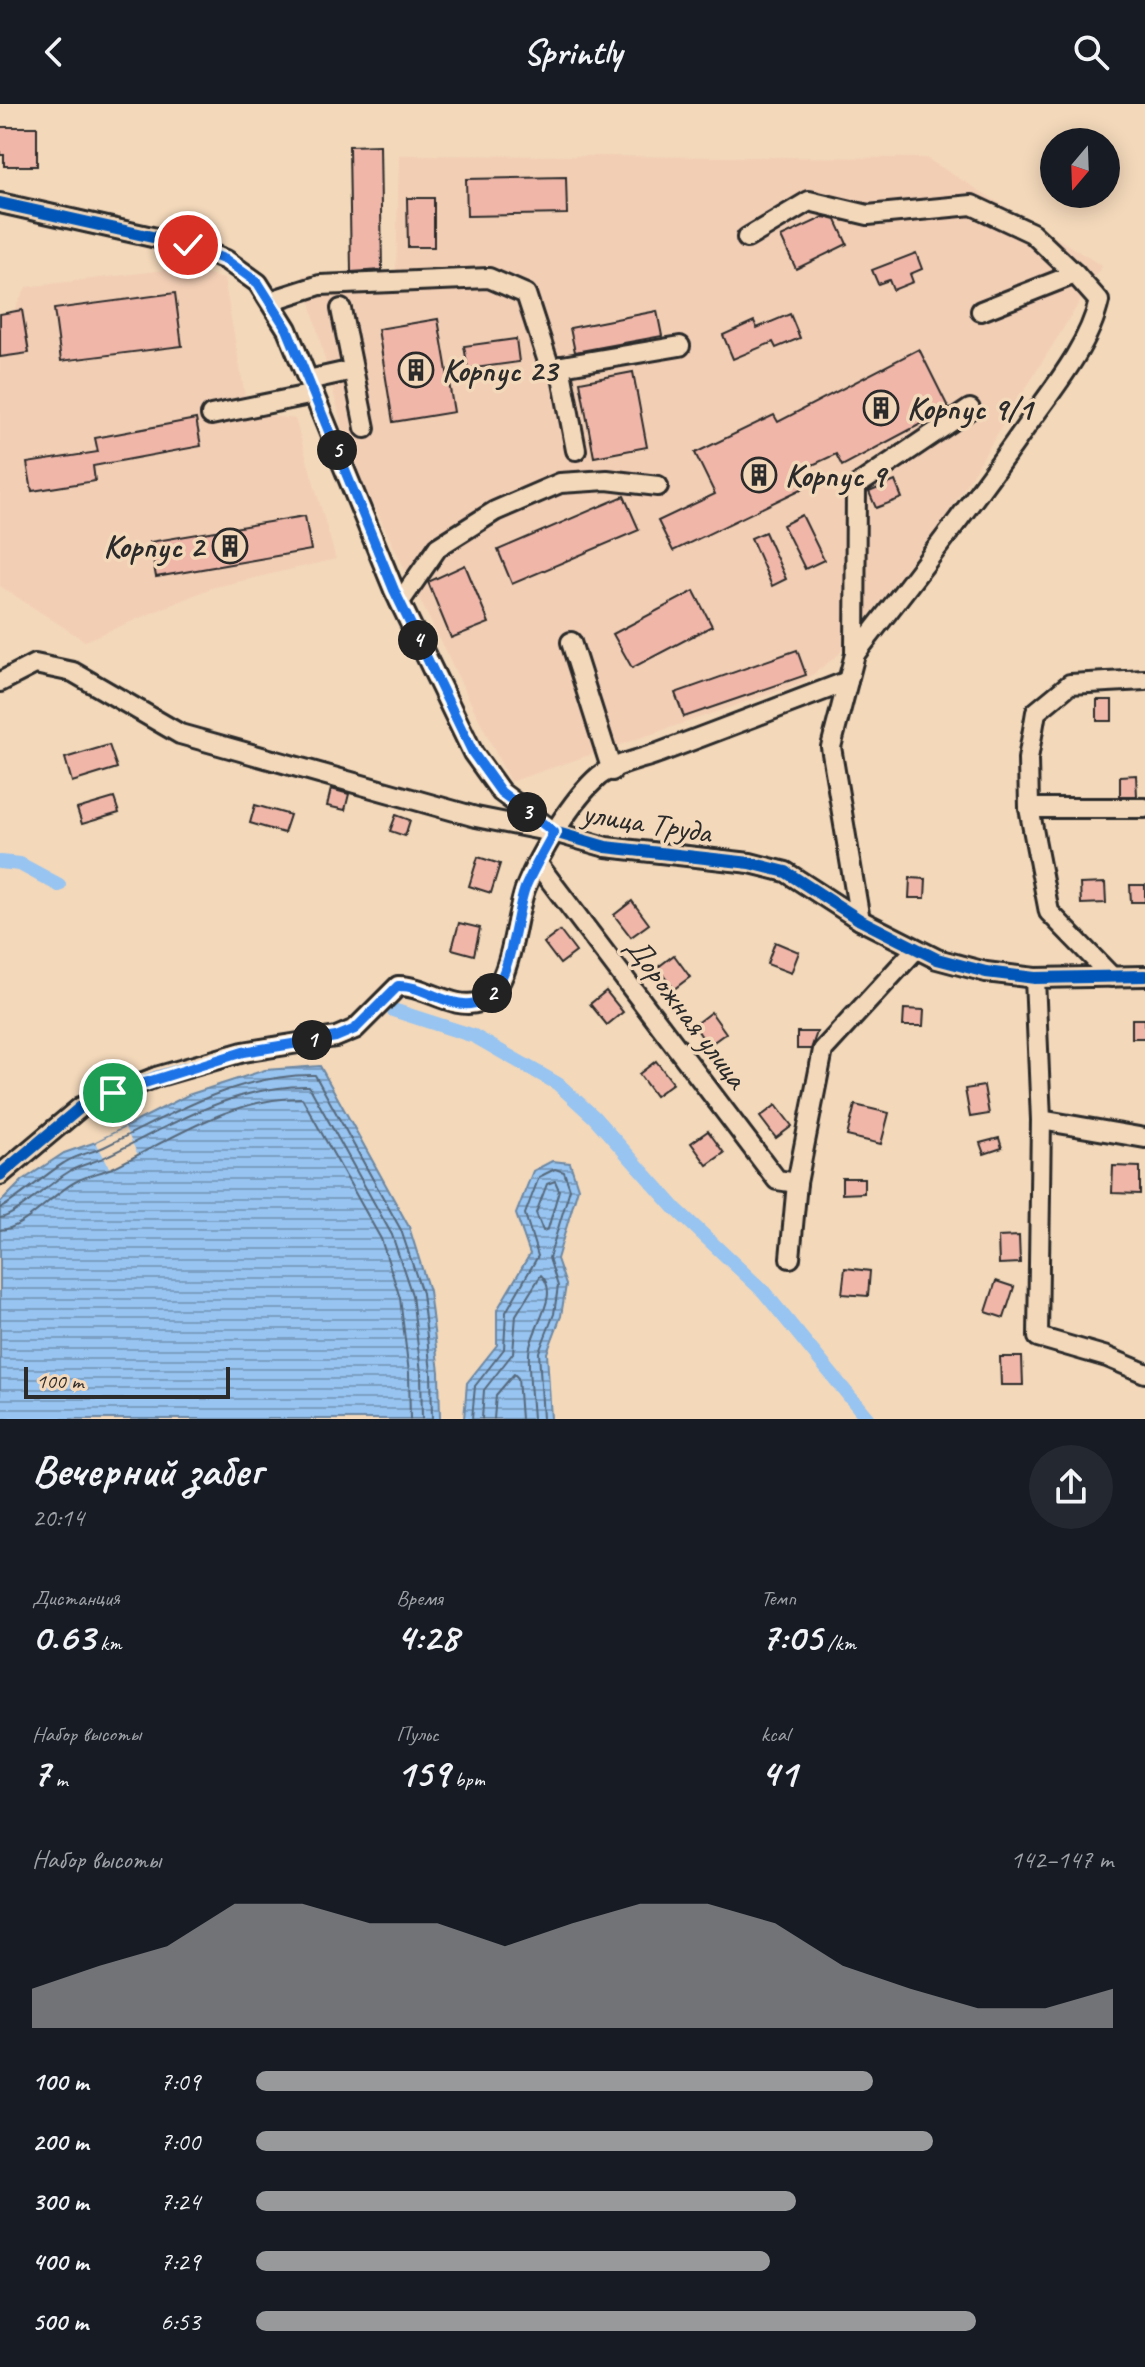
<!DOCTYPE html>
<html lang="ru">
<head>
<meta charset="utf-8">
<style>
	body { margin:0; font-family:Caveat,sans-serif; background:#242831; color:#f1f3f6; height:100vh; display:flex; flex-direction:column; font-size:30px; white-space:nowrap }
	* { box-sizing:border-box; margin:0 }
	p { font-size:26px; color:#9ea1a6 }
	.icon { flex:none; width:44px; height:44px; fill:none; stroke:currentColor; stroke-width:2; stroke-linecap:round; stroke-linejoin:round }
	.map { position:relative; height:1315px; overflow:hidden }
	.sheet { display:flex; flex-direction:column; background:#171b24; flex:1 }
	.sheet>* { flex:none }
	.needle { width:52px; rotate:199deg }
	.controls { position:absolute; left:1040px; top:24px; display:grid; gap:16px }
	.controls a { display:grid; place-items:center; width:80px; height:80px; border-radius:50%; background:#171b24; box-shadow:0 4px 20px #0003; font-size:40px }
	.scale { position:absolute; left:24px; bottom:20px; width:206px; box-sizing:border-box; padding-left:8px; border:4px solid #2b2b2b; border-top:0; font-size:22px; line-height:28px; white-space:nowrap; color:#2b2b2b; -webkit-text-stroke:6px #f3d8ba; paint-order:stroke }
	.pin { position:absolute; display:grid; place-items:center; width:68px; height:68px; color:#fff; margin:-34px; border:4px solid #fff; border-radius:50%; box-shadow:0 2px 8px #0007 }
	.km { position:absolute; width:40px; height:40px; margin:-20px; border-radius:50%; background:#222; color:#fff; font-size:22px; line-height:40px; text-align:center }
	.round { display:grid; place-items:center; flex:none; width:84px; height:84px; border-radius:42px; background:#242831 }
	.summary { display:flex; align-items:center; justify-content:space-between; height:136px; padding:0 32px }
	h1 { font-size:44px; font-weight:600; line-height:60px }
	.figures { display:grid; grid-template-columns:repeat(3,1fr); gap:12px; height:136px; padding:8px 32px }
	.figures div { display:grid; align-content:center }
	.figures b { font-size:40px; font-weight:600 }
	.figures small { font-size:22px; font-weight:400 }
	.figures p { font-size:22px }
	.chart { height:224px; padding:16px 32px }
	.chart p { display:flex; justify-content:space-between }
	.chart svg { width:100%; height:144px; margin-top:8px; fill:#98999b; opacity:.7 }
	ul { padding:0 32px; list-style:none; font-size:26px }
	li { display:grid; grid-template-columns:128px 96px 1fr; align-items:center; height:60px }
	li i { height:20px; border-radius:10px; background:#98999b }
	header { display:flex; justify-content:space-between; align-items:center; height:104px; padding:0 32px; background:#171b24; font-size:36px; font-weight:600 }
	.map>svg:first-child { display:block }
</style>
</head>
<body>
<header><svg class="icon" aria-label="back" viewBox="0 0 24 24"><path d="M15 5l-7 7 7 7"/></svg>Sprintly<svg class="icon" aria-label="search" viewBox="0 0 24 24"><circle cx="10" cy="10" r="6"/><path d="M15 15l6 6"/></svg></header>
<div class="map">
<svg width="1145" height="1315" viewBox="0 0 1145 1315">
	<defs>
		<pattern id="water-rules" width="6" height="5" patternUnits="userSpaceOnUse" patternTransform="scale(2)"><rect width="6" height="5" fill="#97c4f1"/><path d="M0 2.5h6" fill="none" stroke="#7b9fc3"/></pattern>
	</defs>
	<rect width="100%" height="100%" fill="#f3d8ba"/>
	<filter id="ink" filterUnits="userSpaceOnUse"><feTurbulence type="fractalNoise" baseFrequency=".0125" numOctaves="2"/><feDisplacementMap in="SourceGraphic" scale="16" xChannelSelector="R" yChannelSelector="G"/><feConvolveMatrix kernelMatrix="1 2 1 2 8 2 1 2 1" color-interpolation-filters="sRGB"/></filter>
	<g filter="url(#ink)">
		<g fill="#f2ceb5">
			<polygon points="399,51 926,54 1102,162 947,411 839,550 802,579 510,678 351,356 303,171 351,168 396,171"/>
			<polygon points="182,164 224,175 248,309 295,315 336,455 211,484 85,537 0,482 0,209 14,207 26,183"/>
		</g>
		<g fill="url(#water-rules)" stroke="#6c87a2" stroke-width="2">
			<polygon points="320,962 409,1123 429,1187 439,1268 440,1315 0,1315 0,1099 23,1076 64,1049 96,1038 188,991 265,966"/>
			<polygon points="552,1057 570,1059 578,1084 557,1155 566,1181 561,1212 547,1249 551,1315 464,1315 467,1279 497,1241 497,1206 530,1150 516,1110 533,1067"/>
		</g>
		<polygon fill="#f3d8ba" points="125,1024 138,1051 110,1065 96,1038"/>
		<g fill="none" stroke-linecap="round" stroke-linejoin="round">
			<g stroke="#56687a" stroke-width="2">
				<polygon points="555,1077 559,1086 548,1125 543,1127 536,1109 547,1080"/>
				<path d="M 0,1104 C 8,1103 51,1066 64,1059 C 76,1051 91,1049 104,1043 C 172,1010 236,970 315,971 L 401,1126 L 422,1189 L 431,1268 L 432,1315"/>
				<path d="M 0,1114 C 15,1113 52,1077 70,1067 C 82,1060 97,1058 109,1051 C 172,1020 236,981 309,982 L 392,1131 L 412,1191 L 421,1269 L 422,1315"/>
				<path d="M 0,1126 C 26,1125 52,1089 77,1077 C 88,1071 100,1069 112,1064 C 172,1035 233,993 302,994 L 381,1135 L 400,1194 L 409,1269 L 410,1315"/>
				<polyline points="472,1315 475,1282 504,1245 506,1208 538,1152 525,1110 539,1073 555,1065 564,1068 570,1085 549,1154 558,1182 554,1210 539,1248 543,1315"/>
				<path d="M 482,1315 L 484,1286 L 513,1249 L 516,1211 L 541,1171 C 562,1192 529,1226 529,1250 C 528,1271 532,1294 533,1315"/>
				<polyline points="494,1315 496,1291 514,1270 518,1274 521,1315"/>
			</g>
			<g stroke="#97c4f1" stroke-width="14">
				<polyline points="0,758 20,760 59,781"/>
				<polyline points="393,906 474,932 558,980 594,1013 675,1104 764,1188 868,1315"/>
			</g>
		</g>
		<g fill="#f0b7a9" stroke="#2b2b2b" stroke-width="2">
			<polygon points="0,23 37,23 37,62 4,62 4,51 0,51"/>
			<polygon points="380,41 382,166 351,168 349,42"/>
			<polygon points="566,73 567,110 467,112 466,75"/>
			<polygon points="407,94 434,94 434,143 408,143"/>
			<polygon points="824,113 836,116 847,140 796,165 781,133"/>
			<polygon points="916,149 922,165 910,170 913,178 893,186 889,176 878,180 872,166"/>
			<polygon points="175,189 182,242 61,257 54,205"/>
			<polygon points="22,206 29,249 0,253 0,210"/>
			<polygon points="657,207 662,232 575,248 570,224"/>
			<polygon points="790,210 800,234 776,244 773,238 733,255 723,231 754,217 757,224"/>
			<polygon points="438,215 454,308 393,318 378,225"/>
			<polygon points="516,235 519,258 468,265 464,242"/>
			<polygon points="919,245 949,305 842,362 836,350 808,363 816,378 673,447 658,417 715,390 695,349 774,311 778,318"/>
			<polygon points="633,268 647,343 594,353 580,278"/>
			<polygon points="196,315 201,342 93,362 95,377 32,387 27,359 98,348 95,334"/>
			<polygon points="895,377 902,394 876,404 869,388"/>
			<polygon points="624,392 639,426 512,480 498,446"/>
			<polygon points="802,411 824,456 805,465 783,421"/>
			<polygon points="305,412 311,446 156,473 150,438"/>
			<polygon points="765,428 786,475 772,482 751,434"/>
			<polygon points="465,461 489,519 451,534 428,478"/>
			<polygon points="694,487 712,522 632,564 613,530"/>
			<polygon points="797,546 806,571 684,613 675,589"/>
			<rect x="1097" y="596" width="15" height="21"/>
			<polygon points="109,641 117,664 72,678 65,654"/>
			<polygon points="1136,671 1137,692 1120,692 1120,672"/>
			<polygon points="331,685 349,690 345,706 327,702"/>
			<polygon points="114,694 119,709 82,720 77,705"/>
			<polygon points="255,701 290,711 284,729 250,719"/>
			<polygon points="396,711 410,716 405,732 390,727"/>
			<polygon points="478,753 500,760 491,789 469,782"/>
			<polygon points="910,774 926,775 925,794 909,794"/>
			<polygon points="1105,779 1106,799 1081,800 1080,780"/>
			<polygon points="1130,781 1145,781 1145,798 1131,798"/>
			<polygon points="632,797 649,820 631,833 614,811"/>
			<polygon points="459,819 480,824 474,851 452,845"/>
			<polygon points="560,827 576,848 560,860 544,839"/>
			<polygon points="775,838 799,848 791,869 767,860"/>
			<polygon points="674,851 690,873 674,885 657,864"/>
			<polygon points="606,887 623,908 607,921 590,900"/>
			<polygon points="904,905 924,906 923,922 903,922"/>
			<polygon points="711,908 726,929 708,942 694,921"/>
			<rect x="1132" y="915" width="13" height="19"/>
			<polygon points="797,928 817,928 811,945 797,945"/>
			<polygon points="656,957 673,979 655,992 639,970"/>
			<polygon points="984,982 989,1010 970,1013 965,985"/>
			<polygon points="776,1001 792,1022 776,1034 760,1013"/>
			<polygon points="855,1001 889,1009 881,1040 847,1032"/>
			<polygon points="708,1027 724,1049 707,1061 691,1039"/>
			<polygon points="999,1034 1002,1044 984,1050 980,1039"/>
			<polygon points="1113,1062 1140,1063 1140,1090 1112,1089"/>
			<polygon points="842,1074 864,1074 864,1089 842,1090"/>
			<polygon points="1019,1132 1020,1159 999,1160 998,1133"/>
			<polygon points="845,1164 870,1167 868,1192 842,1190"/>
			<polygon points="996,1177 1014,1183 1004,1214 986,1208"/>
			<polygon points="1000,1253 1022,1253 1023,1281 1001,1281"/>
		</g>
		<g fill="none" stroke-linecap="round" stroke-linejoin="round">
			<g stroke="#2b2b2b" stroke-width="24">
				<g id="minor">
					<polyline points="0,99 188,141 226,156 258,179 287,225 394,486 473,649 501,688 554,728 606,743 750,759 786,768 860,816 937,855 986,868 1035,874 1145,872"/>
					<polyline points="747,134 809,97 868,111 972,101 1032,129 1075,170"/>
					<polyline points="270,197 320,181 489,174 526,190 550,264 680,242"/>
					<polyline points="341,205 365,324"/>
					<polyline points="560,262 576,346"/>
					<polyline points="308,276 353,266"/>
					<polyline points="211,311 314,290"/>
					<polyline points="400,498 438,443 495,407 560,379 607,376 658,382"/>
					<polyline points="571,538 612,667"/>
					<path d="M 855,550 C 914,475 971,401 1025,324 C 1052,286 1089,242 1099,197 L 1075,170 L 981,207"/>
					<polyline points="0,578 35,560 73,568 180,630 476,713 547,727"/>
					<polyline points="1029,704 1145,704"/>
					<polyline points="537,759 777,1076 797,1079"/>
					<polyline points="860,816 831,643 855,550 856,382 970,305"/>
					<polyline points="1112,873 1049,808 1029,704 1028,655 1036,608 1070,580 1145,576"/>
					<polyline points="1035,874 1041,1016 1038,1233 1107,1253 1145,1269"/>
					<polyline points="1041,1016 1145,1034"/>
					<path d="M 0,1071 L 81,1003 L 156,973 L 243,948 L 336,933 L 355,925 L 398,882 C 425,881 453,907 480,898 C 513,886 514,812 526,783 C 539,750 572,695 599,672 C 614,660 643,655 661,648 C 723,624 786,601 848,577"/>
					<polyline points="790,1154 797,1079 823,946 916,845"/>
				</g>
			</g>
			<use href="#minor" stroke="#f3d8ba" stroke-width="18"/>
			<g stroke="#f3d8ba" stroke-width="17">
				<g id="cycleway">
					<polyline points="0,99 188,141 226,156 258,179 287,225 394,486 473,649 501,688 554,728 606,743 750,759 786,768 860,816 937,855 986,868 1035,874 1145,872"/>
					<path d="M 0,1071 L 81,1003 L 156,973 L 243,948 L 336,933 L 355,925 L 398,882 C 423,881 445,902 469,900 C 513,895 513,816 525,784 C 533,765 544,747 554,728"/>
				</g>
			</g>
			<use href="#cycleway" stroke="#0057b8" stroke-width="12"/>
		</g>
	</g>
	<g fill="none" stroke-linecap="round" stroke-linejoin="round" filter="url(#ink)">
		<g stroke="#fff" stroke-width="16">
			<path id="route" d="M 113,989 L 243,948 L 336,933 L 355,925 L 398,882 C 423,881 445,902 470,900 C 513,896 513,816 525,784 C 533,765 544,747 554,728 L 501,688 L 473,649 L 394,486 L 287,225 L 258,179 L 226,156 L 188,141"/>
		</g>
		<use href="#route" stroke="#1a73e8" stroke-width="10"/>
	</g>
	<defs>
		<g id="building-ring" transform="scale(1.8)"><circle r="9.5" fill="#f3d8ba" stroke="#2b2b2b" stroke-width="1.5"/><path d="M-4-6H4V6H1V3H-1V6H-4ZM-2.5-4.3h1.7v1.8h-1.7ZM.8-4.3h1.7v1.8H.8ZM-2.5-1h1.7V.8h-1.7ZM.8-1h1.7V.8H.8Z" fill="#2b2b2b"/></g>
	</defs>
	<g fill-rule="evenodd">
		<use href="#building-ring" x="416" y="266"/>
		<use href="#building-ring" x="881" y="304"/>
		<use href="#building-ring" x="759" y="371"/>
		<use href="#building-ring" x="230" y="442"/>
	</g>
	<g text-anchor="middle" stroke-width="7" stroke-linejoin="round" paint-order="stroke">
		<g font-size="32" font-weight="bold" fill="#2b2b2b" stroke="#f3d8ba" text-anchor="start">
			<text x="442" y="277">Корпус 23</text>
			<text x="907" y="315">Корпус 9/1</text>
			<text x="785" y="382">Корпус 9</text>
			<text x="204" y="453" text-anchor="end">Корпус 2</text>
		</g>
		<g font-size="32" fill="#2b2b2b" stroke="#f3d8ba">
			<text transform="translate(647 718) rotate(9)" y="11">улица Труда</text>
			<text transform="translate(687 908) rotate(53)" y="11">Дорожная улица</text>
		</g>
	</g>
</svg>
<div class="controls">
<a><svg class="needle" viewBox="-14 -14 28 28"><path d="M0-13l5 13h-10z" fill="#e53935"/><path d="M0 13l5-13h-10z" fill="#9ea1a6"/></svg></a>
</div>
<div class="scale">100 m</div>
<div class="pin" style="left:113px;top:989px;background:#1e9e55"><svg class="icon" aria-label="arrive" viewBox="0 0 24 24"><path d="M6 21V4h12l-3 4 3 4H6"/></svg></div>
<div class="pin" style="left:188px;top:141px;background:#d93025"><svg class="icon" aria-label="check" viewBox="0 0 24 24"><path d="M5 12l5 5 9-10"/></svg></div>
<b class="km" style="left:312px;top:936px">1</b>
<b class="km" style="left:492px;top:889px">2</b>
<b class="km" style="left:527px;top:708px">3</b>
<b class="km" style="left:418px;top:536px">4</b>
<b class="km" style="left:337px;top:346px">5</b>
</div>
<section class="sheet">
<div class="summary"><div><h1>Вечерний забег</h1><p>20:14</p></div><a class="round"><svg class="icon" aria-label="share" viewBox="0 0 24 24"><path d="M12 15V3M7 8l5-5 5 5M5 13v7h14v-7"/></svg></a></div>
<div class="figures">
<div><p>Дистанция</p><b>0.63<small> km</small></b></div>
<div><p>Время</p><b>4:28</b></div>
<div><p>Темп</p><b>7:05<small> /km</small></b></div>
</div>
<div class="figures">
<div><p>Набор высоты</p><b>7<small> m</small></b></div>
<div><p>Пульс</p><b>159<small> bpm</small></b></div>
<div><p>kcal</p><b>41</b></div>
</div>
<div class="chart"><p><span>Набор высоты</span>142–147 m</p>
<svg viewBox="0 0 160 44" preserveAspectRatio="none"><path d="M0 44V32L10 25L20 19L30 6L40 6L50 12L60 12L70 19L80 12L90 6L100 6L110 12L120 25L130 32L140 38L150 38L160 32V44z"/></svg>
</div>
<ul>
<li><b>100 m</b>7:09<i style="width:72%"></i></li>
<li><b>200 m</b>7:00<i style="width:79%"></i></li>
<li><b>300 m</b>7:24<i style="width:63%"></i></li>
<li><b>400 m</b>7:29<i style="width:60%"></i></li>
<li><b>500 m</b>6:53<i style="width:84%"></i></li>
</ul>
</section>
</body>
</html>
